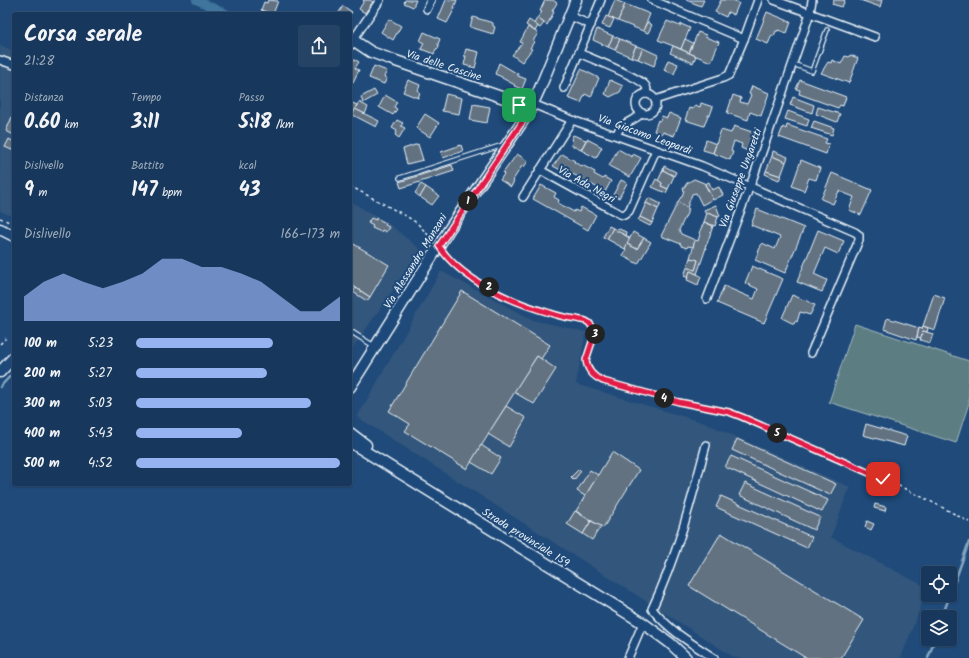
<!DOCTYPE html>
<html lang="it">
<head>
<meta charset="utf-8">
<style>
	body { margin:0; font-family:Kalam,sans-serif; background:#244365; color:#f1f3f6; height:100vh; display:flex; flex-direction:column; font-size:15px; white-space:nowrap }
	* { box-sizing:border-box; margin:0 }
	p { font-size:13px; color:#9eacbb }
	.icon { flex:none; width:22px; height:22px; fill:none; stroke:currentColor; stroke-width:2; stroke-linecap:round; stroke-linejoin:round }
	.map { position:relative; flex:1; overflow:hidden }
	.panel { position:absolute; left:12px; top:12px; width:340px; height:474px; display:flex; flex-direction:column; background:#17385c; border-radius:4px; box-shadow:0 1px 3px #0004,0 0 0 1px #365272 }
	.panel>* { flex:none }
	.fabs { position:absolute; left:921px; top:566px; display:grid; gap:8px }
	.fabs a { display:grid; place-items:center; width:36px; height:36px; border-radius:4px; background:#17385c; box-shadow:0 1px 3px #0004,0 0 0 1px #365272; font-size:20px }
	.pin { position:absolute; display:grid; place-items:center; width:34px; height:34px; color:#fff; margin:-17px; border-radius:8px; box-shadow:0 2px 6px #0006 }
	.km { position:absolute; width:20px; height:20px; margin:-10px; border-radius:50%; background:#222; color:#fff; font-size:11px; line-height:20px; text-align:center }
	.round { display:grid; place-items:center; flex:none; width:42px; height:42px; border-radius:4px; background:#244365 }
	.overview { display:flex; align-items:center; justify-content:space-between; height:68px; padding:0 12px }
	h1 { font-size:22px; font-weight:700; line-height:30px }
	.figures { display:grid; grid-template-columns:repeat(3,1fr); gap:6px; height:68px; padding:4px 12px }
	.figures div { display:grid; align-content:center }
	.figures b { font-size:20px; font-weight:700 }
	.figures small { font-size:11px; font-weight:400 }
	.figures p { font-size:11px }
	.chart { height:112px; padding:8px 12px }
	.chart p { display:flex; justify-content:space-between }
	.chart svg { width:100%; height:72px; margin-top:4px; fill:#95b2f1; opacity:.7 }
	ul { padding:0 12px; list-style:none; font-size:13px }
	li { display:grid; grid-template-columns:64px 48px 1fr; align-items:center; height:30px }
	li i { height:10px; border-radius:5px; background:#95b2f1 }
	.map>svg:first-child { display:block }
</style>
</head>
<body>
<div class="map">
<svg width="969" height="658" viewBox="0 0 969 658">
	<rect width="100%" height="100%" fill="#1f4a7a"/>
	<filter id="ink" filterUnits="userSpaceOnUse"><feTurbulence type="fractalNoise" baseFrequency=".025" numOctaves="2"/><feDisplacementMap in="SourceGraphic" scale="8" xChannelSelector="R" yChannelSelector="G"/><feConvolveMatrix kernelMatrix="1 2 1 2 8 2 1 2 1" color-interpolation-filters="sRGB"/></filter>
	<g filter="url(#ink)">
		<g fill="#33567c">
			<polygon points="0,45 14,51 14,217 0,211"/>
			<polygon points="350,201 388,223 421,250 350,352"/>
			<polygon points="441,271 533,320 586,332 576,384 705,423 850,487 831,537 928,588 901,658 735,658 357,417"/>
		</g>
		<polygon fill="#5c7e83" stroke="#a2b8be" points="855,324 969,361 969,403 956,443 829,402"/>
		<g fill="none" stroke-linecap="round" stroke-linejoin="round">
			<g stroke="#83a7c1" stroke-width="2.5">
				<polyline points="0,387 14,372"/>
				<polyline points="942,617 969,542"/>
				<polyline points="928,658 935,639"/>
			</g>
			<polyline stroke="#40759d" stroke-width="8" points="196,0 228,14"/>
		</g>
		<g fill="#627281" stroke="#e8f1f8">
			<polygon points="268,0 278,1 273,14 261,10 264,2 267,3"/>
			<polygon points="363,0 370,0 373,2 365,13 359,9 364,1"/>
			<polygon points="405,0 416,0 413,7 404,3"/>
			<polygon points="446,0 457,0 454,8 455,8 447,23 438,19"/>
			<polygon points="545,0 553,0 557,3 552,11 554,12 547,25 537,18 542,12 540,11"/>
			<polygon points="615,0 625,4 618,21 608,17"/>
			<polygon points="686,0 704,0 701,6"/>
			<polygon points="721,0 733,0 739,3 734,15 728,12 726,17 715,12"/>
			<polygon points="834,0 845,0 842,7 832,4"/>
			<polygon points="860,0 882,0 880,7"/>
			<polygon points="625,4 650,14 643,31 618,21"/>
			<polygon points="343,6 352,12 350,15 338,14"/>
			<polygon points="767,12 791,22 787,33 778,30 778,31 776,31 774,36 772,35 768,44 756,39"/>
			<polygon points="606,16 614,19 610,28 602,25"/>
			<polygon points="473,17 493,23 493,26 495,27 493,34 470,27"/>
			<polygon points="537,18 544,23 540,28 534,24"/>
			<polygon points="389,19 401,26 393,40 381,32"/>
			<polygon points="529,20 538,26 535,31 526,25"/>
			<polygon points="667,21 680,26 681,24 690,28 681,49 658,40"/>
			<polygon points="647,22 652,25 648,33 643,31"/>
			<polygon points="528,27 538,33 533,41 534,42 530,48 532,49 522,62 512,55 522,43 520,42"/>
			<polygon points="597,29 613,36 608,47 593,40"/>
			<polygon points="424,32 440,39 438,44 439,48 436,49 434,54 421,49 424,43 420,41"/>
			<polygon points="698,32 706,35 705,37 719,42 711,62 689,53"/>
			<polygon points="613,36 620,39 615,50 608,47"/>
			<polygon points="620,39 636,46 631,57 615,50"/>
			<polygon points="685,39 693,43 689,53 681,49"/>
			<polygon points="636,46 643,48 638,59 631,57"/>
			<polygon points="673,46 696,56 693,63 670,53"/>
			<polygon points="643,48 658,55 654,66 638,59"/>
			<polygon points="466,49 479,52 475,68 464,65 466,56 464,56"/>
			<polygon points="850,55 858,58 849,83 821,73 828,62 831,63 832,60 841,64 845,56 849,57"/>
			<polygon points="352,58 359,62 355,68 359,70 353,82 350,81 350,62"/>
			<polygon points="668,60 678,64 674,74 664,70"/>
			<polygon points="499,63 518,74 518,76 526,79 522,89 514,86 515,85 502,78 502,77 495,74"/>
			<polygon points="374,66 387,71 384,77 387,78 384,84 369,78"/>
			<polygon points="581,69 599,78 591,97 585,94 581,103 568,98"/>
			<polygon points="408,80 420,85 418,91 420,92 418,98 403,92"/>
			<polygon points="610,80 623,86 620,92 610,97 605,94"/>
			<polygon points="800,80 846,97 843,106 840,105 838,108 799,94 800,90 796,89"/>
			<polygon points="752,86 769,93 761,116 750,112 748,120 727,113 733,95 741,98 740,102 747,104 751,95 749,94"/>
			<polygon points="374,90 377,95 363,103 361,97"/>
			<polygon points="446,94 462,98 459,114 442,111"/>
			<polygon points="385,95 397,102 394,107 397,109 393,115 379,107"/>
			<polygon points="793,97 814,105 812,113 790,105"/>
			<polygon points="350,102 357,105 353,112 350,110"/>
			<polygon points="359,102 368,107 365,114 355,109"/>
			<polygon points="701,103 713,107 710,115 708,115 704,126 685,120 689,108 693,109 695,105 700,107"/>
			<polygon points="473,104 490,107 487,123 470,120"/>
			<polygon points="818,107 840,114 837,122 816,114"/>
			<polygon points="355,109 379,121 376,127 353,115"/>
			<polygon points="788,111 809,119 807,126 785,119"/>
			<polygon points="14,112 14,135 6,131"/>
			<polygon points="669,113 681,118 674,136 663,132 662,134 654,131 658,120 660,121 662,116 667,118"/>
			<polygon points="425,114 439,123 430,137 416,128"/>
			<polygon points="397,120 403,123 401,126 405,128 399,138 395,135 397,131 392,128"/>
			<polygon points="814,121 834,128 832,135 811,128"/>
			<polygon points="787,125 827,139 825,143 829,144 826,154 779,137 783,127 786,129"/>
			<polygon points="734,126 755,133 748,151 741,148 742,144 734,141 731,151 733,152 730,160 713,153 721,130 731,133"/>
			<polygon points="573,135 586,140 581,150 571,145 573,141 571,140"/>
			<polygon points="9,139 14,142 14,151 5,147"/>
			<polygon points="587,139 602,147 596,158 581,150"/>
			<polygon points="706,140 716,144 713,153 703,150"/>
			<polygon points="418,144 423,160 407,164 403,149"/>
			<polygon points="461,145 463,151 443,158 441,152"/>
			<polygon points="618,149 632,157 633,154 641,158 630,177 609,166"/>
			<polygon points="773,151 788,157 786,162 772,156"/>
			<polygon points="517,154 528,161 524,167 522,166 513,180 514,181 511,187 500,180 504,174 503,173"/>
			<polygon points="562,154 575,161 574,162 581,166 582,165 595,172 594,174 603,179 604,177 611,181 605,192 571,173 570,175 553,166"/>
			<polygon points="772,156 786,162 781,176 766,171"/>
			<polygon points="801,160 820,168 816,180 809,178 804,191 792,186"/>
			<polygon points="452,165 454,171 401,188 399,182"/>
			<polygon points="664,166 676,172 674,176 663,170"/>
			<polygon points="663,170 674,176 668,189 661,186 662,183 658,181"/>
			<polygon points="766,171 781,176 779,180 765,174"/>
			<polygon points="832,173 872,190 861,215 849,210 854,197 839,191 833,204 821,199"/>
			<polygon points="656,179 662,183 661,186 668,189 666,193 652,187"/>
			<polygon points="694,179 704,183 713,199 702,205 696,193 692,194 687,208 678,202 681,197 682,197 684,190 683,189 687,183"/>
			<polygon points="621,180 627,183 619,198 613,195"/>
			<polygon points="709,182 712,190 719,187 723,195 713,200 705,184"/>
			<polygon points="421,184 426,187 420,197 415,193"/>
			<polygon points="541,185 556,193 554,197 559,200 558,203 574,212 575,210 579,212 581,207 596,215 588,230 533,199"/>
			<polygon points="426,187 439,196 432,205 420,197"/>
			<polygon points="649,198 661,204 658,209 646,203"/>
			<polygon points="678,202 689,209 679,230 681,234 695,240 693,247 688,246 687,248 681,246 681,244 661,236"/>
			<polygon points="646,203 658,209 652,223 640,217"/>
			<polygon points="716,205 720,216 718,217 707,213 706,215 704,210"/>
			<polygon points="757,209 804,228 785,273 755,260 762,243 775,249 780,237 751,225"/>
			<polygon points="707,213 718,217 715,226 704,222"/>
			<polygon points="640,217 652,223 650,226 638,220"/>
			<polygon points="371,218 376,220 376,218 386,223 385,225 389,227 386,232 382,230 381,232 372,228 373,226 368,223"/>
			<polygon points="704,222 713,226 707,244 706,244 705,248 706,248 697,274 690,271 688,278 684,276 687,267 695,270 698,260 690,258 695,240 698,241 700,234 699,233"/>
			<polygon points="609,226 613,228 607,239 603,237"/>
			<polygon points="613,228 631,239 625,249 607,239"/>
			<polygon points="617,228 626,232 627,236 615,230"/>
			<polygon points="818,230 844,241 838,254 825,248 814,274 827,280 822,292 797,282"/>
			<polygon points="633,232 644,238 637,249 627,244"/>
			<polygon points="644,238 651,242 638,264 623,256 626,250 625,249 627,244 637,249"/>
			<polygon points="352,243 389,265 370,297 350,284 350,247"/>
			<polygon points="690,258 698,260 695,270 687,267"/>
			<polygon points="752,266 783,279 764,323 717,303 724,286 754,299 758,289 745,283"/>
			<polygon points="690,271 701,276 698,285 687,280"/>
			<polygon points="356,288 370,297 367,301 353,292"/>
			<polygon points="462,291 550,345 541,359 537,356 467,469 405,431 410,424 389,411"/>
			<polygon points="934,294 945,298 935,330 923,326"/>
			<polygon points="792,295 806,301 806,300 815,305 810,315 800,312 797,322 795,321 794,324 782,318"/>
			<polygon points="887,318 919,328 916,340 884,329"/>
			<polygon points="923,326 928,328 927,332 923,331 921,338 917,337 919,328 922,329"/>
			<polygon points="923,331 933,334 930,343 920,340"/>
			<polygon points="537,356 556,369 534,404 514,392"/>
			<polygon points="506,406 526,418 509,447 488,434"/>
			<polygon points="866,424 907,436 904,446 863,435"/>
			<polygon points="737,439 836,484 830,495 732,450"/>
			<polygon points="481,445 501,458 491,474 471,462"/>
			<polygon points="612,452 639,470 603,528 576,511"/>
			<polygon points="731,456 828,500 822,512 725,467"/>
			<polygon points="579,469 581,471 574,480 571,477"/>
			<polygon points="590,470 598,475 585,496 577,491"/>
			<polygon points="745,483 820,517 814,530 739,495"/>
			<polygon points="721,496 812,537 807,548 716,507"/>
			<polygon points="875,504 886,507 885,511 874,508"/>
			<polygon points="575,511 591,521 583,534 567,524"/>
			<polygon points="591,521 601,526 592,540 583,534"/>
			<polygon points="867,521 874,524 871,530 865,527"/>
			<polygon points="721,533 864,620 841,658 806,658 689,586"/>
		</g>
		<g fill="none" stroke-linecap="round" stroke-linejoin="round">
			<g stroke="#e8f1f8" stroke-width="6">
				<g id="lane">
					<polyline points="793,64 812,71 827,30"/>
					<polyline points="400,178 503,145"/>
					<polyline points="350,331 374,346"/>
				</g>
			</g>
			<g stroke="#e8f1f8" stroke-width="10">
				<g id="street">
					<polyline points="652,0 744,39"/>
					<polyline points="774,0 875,37"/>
					<polyline points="427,9 431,0"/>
					<polyline points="570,16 591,25"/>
					<polyline points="353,40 380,0"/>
					<path d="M 579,53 C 592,59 637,76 645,85 C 648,88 647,91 646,94"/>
					<polyline points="0,60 14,65"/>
					<polyline points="564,88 601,0"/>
					<circle cx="646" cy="104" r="10"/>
					<polyline points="655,100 723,78 729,75 744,39 758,0"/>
					<polyline points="533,104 572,120 702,166 855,232 859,235 859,240 811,353"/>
					<path d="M 616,135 C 623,120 631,124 642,113"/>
					<polyline points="540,170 620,214 624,215 629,211 656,150"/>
					<polyline points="523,197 572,120"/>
					<polyline points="707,299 753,178 804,31 810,13 812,0"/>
					<path d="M 706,445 C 691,502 677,556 652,609 C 670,631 691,643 714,658"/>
					<polyline points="628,658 643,623"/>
				</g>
			</g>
			<g stroke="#e8f1f8" stroke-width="13">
				<g id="secondary">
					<polyline points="350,44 353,40 371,52 390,59 510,100 529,112"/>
					<polyline points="0,229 14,236"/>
					<polyline points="0,372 14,357"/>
					<polyline points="350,387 450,228 529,112 540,88 576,0"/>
					<polyline points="350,433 366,445"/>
					<polyline points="350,442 643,623 670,643 686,658"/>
				</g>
			</g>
			<g stroke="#e8f1f8" stroke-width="1.5" stroke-dasharray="3 3" stroke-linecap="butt">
				<polyline points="350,186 406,216 417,223 432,239"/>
				<polyline points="0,218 14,224"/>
				<path d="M 444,254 C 468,284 525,308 562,316 C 574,319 590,318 595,333 L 586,360 C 587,371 594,377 603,381 L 679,402 L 729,412 L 742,417 C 818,451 897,481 969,522"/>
				<polyline points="0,344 6,338"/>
			</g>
			<use href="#lane" stroke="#1f4a7a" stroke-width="3.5"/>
			<use href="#street" stroke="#1f4a7a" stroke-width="7"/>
			<use href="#secondary" stroke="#1f4a7a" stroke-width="10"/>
		</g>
	</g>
	<g fill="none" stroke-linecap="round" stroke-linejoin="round" filter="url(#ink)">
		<g stroke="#fff" stroke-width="8">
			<path id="route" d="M 519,105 L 529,112 L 439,246 C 461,280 511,302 550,313 C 559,316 567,318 577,319 C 579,320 583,320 586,321 C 591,323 593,328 595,333 L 586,360 C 587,371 594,377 603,381 L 679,402 L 729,412 L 742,417 L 883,479"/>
		</g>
		<use href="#route" stroke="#e11d48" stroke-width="5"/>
	</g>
	<g text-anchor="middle" stroke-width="4" stroke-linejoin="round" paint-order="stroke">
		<g font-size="11" fill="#e8f1f8" stroke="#1f4a7a">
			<text transform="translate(444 65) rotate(18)" y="4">Via delle Cascine</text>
			<text transform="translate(645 134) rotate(20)" y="4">Via Giacomo Leopardi</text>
			<text transform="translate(740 178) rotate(-70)" y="4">Via Giuseppe Ungaretti</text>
			<text transform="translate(587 184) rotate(29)" y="4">Via Ada Negri</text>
			<text transform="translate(415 261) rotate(-58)" y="4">Via Alessandro Manzoni</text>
			<text transform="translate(526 537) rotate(32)" y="4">Strada provinciale 159</text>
		</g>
	</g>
</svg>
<div class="fabs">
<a><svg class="icon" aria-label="locate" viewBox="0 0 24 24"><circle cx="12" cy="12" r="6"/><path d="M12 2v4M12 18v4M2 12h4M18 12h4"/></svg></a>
<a><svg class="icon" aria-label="layers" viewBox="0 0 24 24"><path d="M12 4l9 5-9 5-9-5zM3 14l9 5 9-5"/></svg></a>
</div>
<div class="pin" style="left:519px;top:105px;background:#1e9e55"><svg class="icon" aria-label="arrive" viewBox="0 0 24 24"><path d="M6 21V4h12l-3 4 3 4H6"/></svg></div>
<div class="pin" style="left:883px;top:479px;background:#d93025"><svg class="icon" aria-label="check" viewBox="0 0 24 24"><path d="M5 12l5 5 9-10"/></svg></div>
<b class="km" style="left:468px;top:201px">1</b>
<b class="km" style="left:489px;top:287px">2</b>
<b class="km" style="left:595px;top:334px">3</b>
<b class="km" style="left:664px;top:398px">4</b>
<b class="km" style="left:777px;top:433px">5</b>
<section class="panel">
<div class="overview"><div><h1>Corsa serale</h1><p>21:28</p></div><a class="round"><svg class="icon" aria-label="share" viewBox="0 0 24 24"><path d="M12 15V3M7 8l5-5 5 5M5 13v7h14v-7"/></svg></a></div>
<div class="figures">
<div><p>Distanza</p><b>0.60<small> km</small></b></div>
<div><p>Tempo</p><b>3:11</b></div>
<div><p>Passo</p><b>5:18<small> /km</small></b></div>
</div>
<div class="figures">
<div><p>Dislivello</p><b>9<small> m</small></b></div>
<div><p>Battito</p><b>147<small> bpm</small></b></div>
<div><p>kcal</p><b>43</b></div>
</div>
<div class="chart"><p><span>Dislivello</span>166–173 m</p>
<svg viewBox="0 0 160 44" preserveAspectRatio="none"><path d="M0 44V29L10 20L20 15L30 20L40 24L50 20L60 15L70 6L80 6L90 11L100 11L110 15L120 20L130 29L140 38L150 38L160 29V44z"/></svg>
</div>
<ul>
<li><b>100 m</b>5:23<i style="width:67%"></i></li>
<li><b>200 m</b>5:27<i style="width:64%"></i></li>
<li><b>300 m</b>5:03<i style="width:86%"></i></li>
<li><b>400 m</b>5:43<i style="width:52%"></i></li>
<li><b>500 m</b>4:52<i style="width:100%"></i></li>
</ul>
</section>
</div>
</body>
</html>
